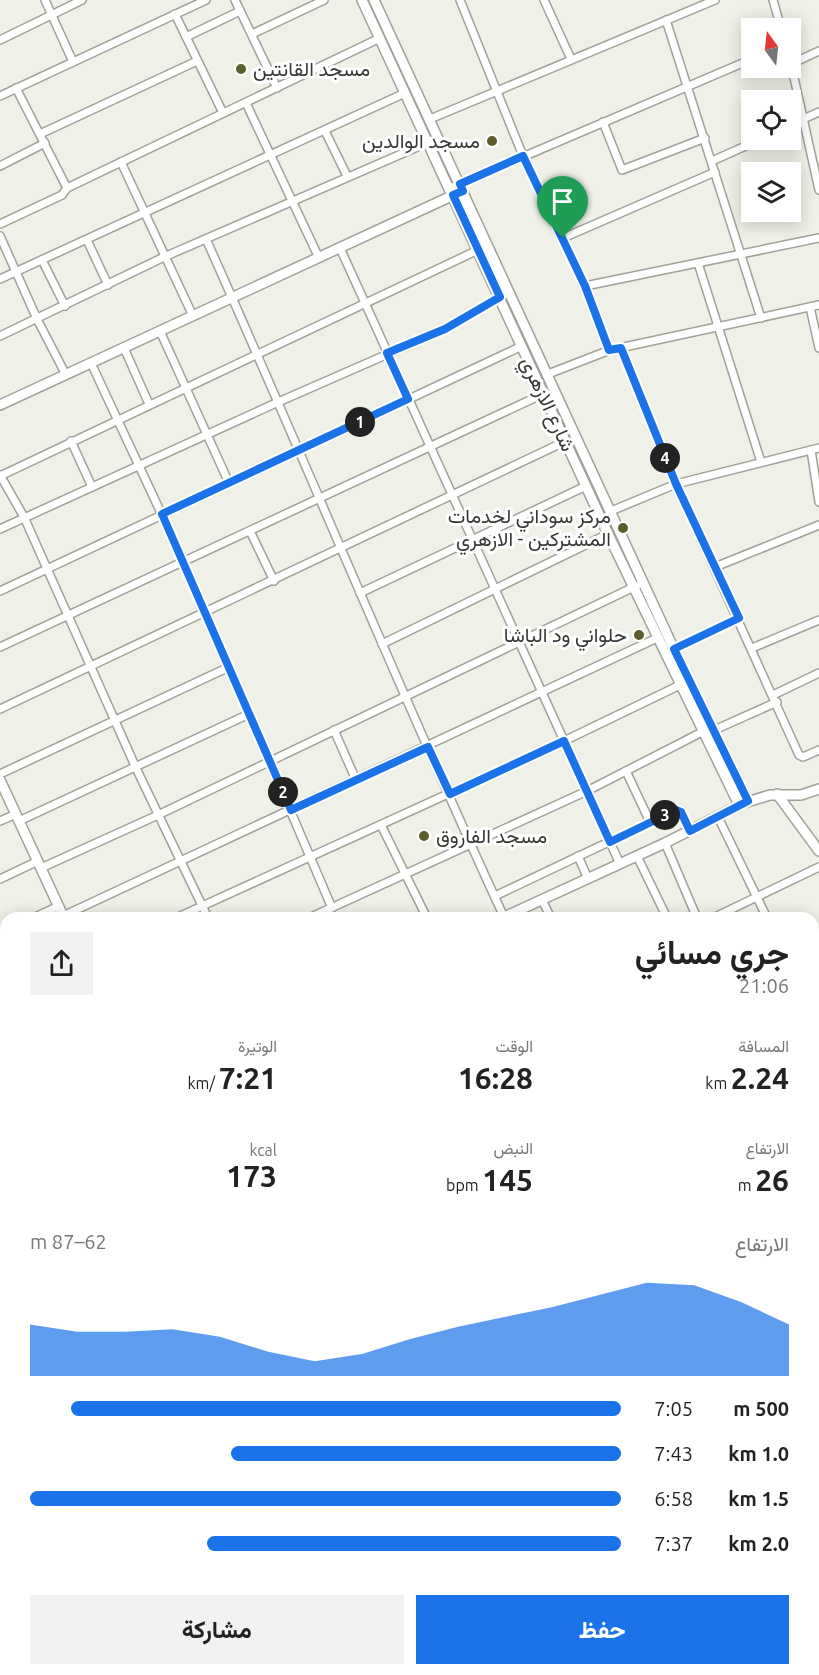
<!DOCTYPE html>
<html lang="ar">
<head>
<meta charset="utf-8">
<style>
	body { margin:0; font-family:Ubuntu,Vazirmatn,sans-serif; background:#f2f2f2; color:#222; direction:rtl; height:100vh; display:flex; flex-direction:column; font-size:22px; white-space:nowrap }
	* { box-sizing:border-box; margin:0 }
	p { font-size:20px; color:#767676 }
	.icon { flex:none; width:33px; height:33px; fill:none; stroke:currentColor; stroke-width:2; stroke-linecap:round; stroke-linejoin:round }
	.map { position:relative; flex:1; overflow:hidden; direction:ltr }
	.details { position:absolute; left:0px; top:912px; width:819px; height:764px; display:flex; flex-direction:column; background:#fff; border-radius:18px 18px 0 0; box-shadow:0 3px 15px #0003; direction:rtl }
	.details>* { flex:none }
	.needle { width:39px; rotate:345deg }
	.fabs { position:absolute; left:741px; top:18px; display:grid; gap:12px }
	.fabs a { display:grid; place-items:center; width:60px; height:60px; border-radius:0px; background:#fff; box-shadow:0 3px 15px #0003; font-size:30px }
	.pin { position:absolute; display:grid; place-items:center; width:51px; height:51px; color:#fff; margin:-62px -26px; border-radius:50% 50% 50% 0; rotate:-45deg; box-shadow:0 0 6px #0007 }
	.pin .icon { rotate:45deg }
	.km { position:absolute; width:30px; height:30px; margin:-15px; border-radius:50%; background:#222; color:#fff; font-size:16px; line-height:30px; text-align:center }
	.round { display:grid; place-items:center; flex:none; width:63px; height:63px; border-radius:0px; background:#f2f2f2 }
	.head { display:flex; align-items:center; justify-content:space-between; height:102px; padding:0 30px }
	h1 { font-size:33px; font-weight:700; line-height:45px }
	.stats { display:grid; grid-template-columns:repeat(3,1fr); gap:9px; height:102px; padding:6px 30px }
	.stats div { display:grid; align-content:center }
	.stats b { font-size:30px; font-weight:700 }
	.stats small { font-size:16px; font-weight:400 }
	.stats p { font-size:16px }
	.chart { height:168px; padding:12px 30px }
	.chart p { display:flex; justify-content:space-between }
	.chart svg { width:100%; height:108px; margin-top:6px; fill:#1a73e8; opacity:.7 }
	.cta { display:flex; gap:12px; margin-top:auto; padding:12px 30px }
	.cta a { flex:1; height:69px; border-radius:0px; background:#1a73e8; color:#fff; font-size:24px; font-weight:700; line-height:69px; text-align:center }
	.cta a+a { background:#f2f2f2; color:#222 }
	ul { padding:0 30px; list-style:none; font-size:20px }
	li { display:grid; grid-template-columns:96px 72px 1fr; align-items:center; height:45px }
	li i { height:15px; border-radius:8px; background:#1a73e8 }
	.map>svg:first-child { display:block }
</style>
</head>
<body>
<div class="map">
<svg width="819" height="1675" viewBox="0 0 819 1675">
	<rect width="100%" height="100%" fill="#eff0e7"/>
	<polygon fill="#c9cbae" points="80,1670 179,1670 180,1675 91,1675"/>
	<g fill="none" stroke-linecap="round" stroke-linejoin="round">
		<g stroke="#a0a198" stroke-width="10">
			<g id="street">
				<polyline points="45,0 73,62"/>
				<polyline points="235,0 277,88"/>
				<polyline points="460,0 523,156 585,286 610,350"/>
				<polyline points="544,0 571,59"/>
				<polyline points="773,0 781,28"/>
				<polyline points="175,14 223,113"/>
				<polyline points="666,20 761,318"/>
				<polyline points="252,34 324,0"/>
				<polyline points="186,37 240,11"/>
				<polyline points="0,40 82,0"/>
				<polyline points="819,51 791,64 819,190"/>
				<polyline points="16,88 67,188"/>
				<polyline points="0,96 206,0"/>
				<polyline points="246,103 319,258"/>
				<polyline points="430,119 715,0"/>
				<polyline points="603,122 622,170 705,138"/>
				<polyline points="790,125 819,112"/>
				<polyline points="325,131 347,176"/>
				<polyline points="40,134 197,61"/>
				<polyline points="712,161 759,140"/>
				<polyline points="121,162 193,316"/>
				<polyline points="0,166 45,143"/>
				<polyline points="450,188 752,59"/>
				<polyline points="0,224 62,195 67,188 380,38"/>
				<polyline points="0,236 37,319 66,375"/>
				<polyline points="563,238 715,172"/>
				<path d="M 206,239 C 307,464 400,693 504,917"/>
				<polyline points="87,240 108,285"/>
				<polyline points="340,248 620,864"/>
				<polyline points="42,260 65,306"/>
				<polyline points="698,263 761,462"/>
				<polyline points="0,279 405,93"/>
				<polyline points="585,286 819,238"/>
				<polyline points="810,307 819,348"/>
				<polyline points="160,331 229,483"/>
				<polyline points="0,336 164,257 429,142"/>
				<polyline points="124,348 149,404"/>
				<polyline points="621,348 676,484 799,755 803,757 819,750"/>
				<polyline points="91,363 183,560 332,908"/>
				<polyline points="548,374 610,350 819,305"/>
				<polyline points="71,441 92,487"/>
				<polyline points="811,450 819,502"/>
				<polyline points="0,475 24,517 136,768 208,918"/>
				<polyline points="0,476 478,250"/>
				<polyline points="611,511 676,484 819,448"/>
				<polyline points="0,529 276,403 445,329 499,297"/>
				<polyline points="250,531 274,581"/>
				<polyline points="715,567 819,525"/>
				<polyline points="0,591 522,346"/>
				<polyline points="360,593 586,486"/>
				<polyline points="382,644 608,534"/>
				<polyline points="0,647 543,394"/>
				<polyline points="752,648 819,620"/>
				<polyline points="674,649 739,618"/>
				<polyline points="773,695 819,673"/>
				<polyline points="0,709 566,441"/>
				<polyline points="334,730 356,780"/>
				<polyline points="712,731 777,702"/>
				<polyline points="626,771 650,822"/>
				<polyline points="0,774 229,667"/>
				<polyline points="718,817 767,918"/>
				<polyline points="0,821 16,814"/>
				<polyline points="19,821 249,714"/>
				<polyline points="381,825 427,918"/>
				<polyline points="665,843 697,918"/>
				<polyline points="578,856 588,879"/>
				<polyline points="637,856 667,918"/>
				<polyline points="41,868 158,815 638,585"/>
				<polyline points="0,879 38,861"/>
				<polyline points="495,896 676,810 681,812 690,831"/>
				<polyline points="542,900 551,918"/>
				<polyline points="63,916 657,638"/>
				<polyline points="33,918 59,906"/>
				<polyline points="176,918 564,741 680,685"/>
				<polyline points="309,918 587,791 702,732"/>
				<polyline points="713,918 819,867"/>
				<polyline points="0,934 6,931"/>
				<polyline points="813,960 819,957"/>
				<polyline points="0,998 6,995"/>
				<polyline points="813,1020 819,1033"/>
				<polyline points="0,1063 6,1060"/>
				<polyline points="813,1078 819,1075"/>
				<polyline points="0,1132 6,1143"/>
				<polyline points="813,1168 819,1165"/>
				<polyline points="813,1198 819,1212"/>
				<polyline points="0,1254 6,1251"/>
				<polyline points="813,1293 819,1290"/>
				<polyline points="0,1321 6,1320"/>
				<polyline points="0,1335 6,1347"/>
				<polyline points="813,1341 819,1339"/>
				<polyline points="0,1356 6,1353"/>
				<polyline points="813,1397 819,1394"/>
				<polyline points="0,1442 6,1454"/>
				<polyline points="813,1465 819,1462"/>
				<polyline points="0,1488 6,1485"/>
				<polyline points="813,1519 819,1516"/>
				<polyline points="0,1529 6,1542"/>
				<polyline points="813,1575 819,1587"/>
				<polyline points="0,1613 6,1609"/>
				<polyline points="813,1627 819,1624"/>
				<polyline points="184,1670 187,1675"/>
				<polyline points="342,1670 344,1675"/>
				<polyline points="489,1670 493,1675"/>
				<polyline points="557,1670 560,1675"/>
				<polyline points="755,1670 757,1675"/>
				<polyline points="64,1673 75,1672 80,1675"/>
				<polyline points="321,1675 332,1670"/>
				<polyline points="420,1675 428,1671"/>
				<polyline points="509,1675 519,1670"/>
				<polyline points="650,1675 660,1670"/>
				<polyline points="716,1675 727,1670"/>
			</g>
		</g>
		<g stroke="#a0a198" stroke-width="12">
			<g id="secondary">
				<polyline points="362,0 608,534 739,805"/>
				<polyline points="374,0 689,682 748,801"/>
				<polyline points="0,405 458,193"/>
				<polyline points="0,780 64,918"/>
				<polyline points="777,794 819,851"/>
				<polyline points="502,918 665,843 744,803 770,795 801,795 819,789"/>
				<polyline points="0,1146 6,1143"/>
				<polyline points="641,1670 643,1675"/>
			</g>
		</g>
		<use href="#street" stroke="#fff" stroke-width="7"/>
		<use href="#secondary" stroke="#fff" stroke-width="9"/>
	</g>
	<g fill="none" stroke-linecap="round" stroke-linejoin="round">
		<g stroke="#fff" stroke-width="12">
			<polygon id="route" points="523,156 585,286 609,350 621,348 676,484 739,618 674,649 748,801 690,831 681,812 676,810 610,842 564,741 450,794 428,747 291,810 162,514 408,399 387,353 445,329 500,297 453,195 463,191 460,184"/>
		</g>
		<use href="#route" stroke="#1a73e8" stroke-width="8"/>
	</g>
	<g fill="#5b5d2a" stroke="#fff" stroke-width="2">
		<circle cx="241" cy="69" r="6"/>
		<circle cx="492" cy="141" r="6"/>
		<circle cx="623" cy="528" r="6"/>
		<circle cx="639" cy="635" r="6"/>
		<circle cx="424" cy="836" r="6"/>
	</g>
	<g text-anchor="middle" stroke-width="6" stroke-linejoin="round" paint-order="stroke">
		<g font-size="20" fill="#373834" stroke="#fff" text-anchor="end">
			<text x="253" y="76" text-anchor="start">مسجد القانتين</text>
			<text x="480" y="148">مسجد الوالدين</text>
			<text x="611" y="523">مركز سوداني لخدمات<tspan x="611" dy="23">المشتركين - الازهري</tspan></text>
			<text x="627" y="642">حلواني ود الباشا</text>
			<text x="436" y="843" text-anchor="start">مسجد الفاروق</text>
		</g>
		<g font-size="20" fill="#373834" stroke="#fff">
			<text transform="translate(548 404) rotate(65)" y="7">شارع الازهري</text>
		</g>
	</g>
</svg>
<div class="fabs">
<a><svg class="needle" viewBox="-14 -14 28 28"><path d="M0-13l5 13h-10z" fill="#e53935"/><path d="M0 13l5-13h-10z" fill="#767676"/></svg></a>
<a><svg class="icon" aria-label="locate" viewBox="0 0 24 24"><circle cx="12" cy="12" r="6"/><path d="M12 2v4M12 18v4M2 12h4M18 12h4"/></svg></a>
<a><svg class="icon" aria-label="layers" viewBox="0 0 24 24"><path d="M12 4l9 5-9 5-9-5zM3 14l9 5 9-5"/></svg></a>
</div>
<div class="pin" style="left:563px;top:238px;background:#1e9e55"><svg class="icon" aria-label="arrive" viewBox="0 0 24 24"><path d="M6 21V4h12l-3 4 3 4H6"/></svg></div>
<b class="km" style="left:360px;top:422px">1</b>
<b class="km" style="left:283px;top:792px">2</b>
<b class="km" style="left:665px;top:815px">3</b>
<b class="km" style="left:665px;top:458px">4</b>
<section class="details">
<div class="head"><div><h1>جري مسائي</h1><p>21:06</p></div><a class="round"><svg class="icon" aria-label="share" viewBox="0 0 24 24"><path d="M12 15V3M7 8l5-5 5 5M5 13v7h14v-7"/></svg></a></div>
<div class="stats">
<div><p>المسافة</p><b>2.24<small> km</small></b></div>
<div><p>الوقت</p><b>16:28</b></div>
<div><p>الوتيرة</p><b>7:21<small> /km</small></b></div>
</div>
<div class="stats">
<div><p>الارتفاع</p><b>26<small> m</small></b></div>
<div><p>النبض</p><b>145<small> bpm</small></b></div>
<div><p>kcal</p><b>173</b></div>
</div>
<div class="chart"><p><span>الارتفاع</span>62–87 m</p>
<svg viewBox="0 0 160 44" preserveAspectRatio="none"><path d="M0 44V23L10 26L20 26L30 25L40 28L50 34L60 38L70 35L80 29L90 24L100 20L110 16L120 11L130 6L140 7L150 14L160 23V44z"/></svg>
</div>
<ul>
<li><b>500 m</b>7:05<i style="width:93%"></i></li>
<li><b>1.0 km</b>7:43<i style="width:66%"></i></li>
<li><b>1.5 km</b>6:58<i style="width:100%"></i></li>
<li><b>2.0 km</b>7:37<i style="width:70%"></i></li>
</ul>
<div class="cta"><a>حفظ</a><a>مشاركة</a></div>
</section>
</div>
</body>
</html>
